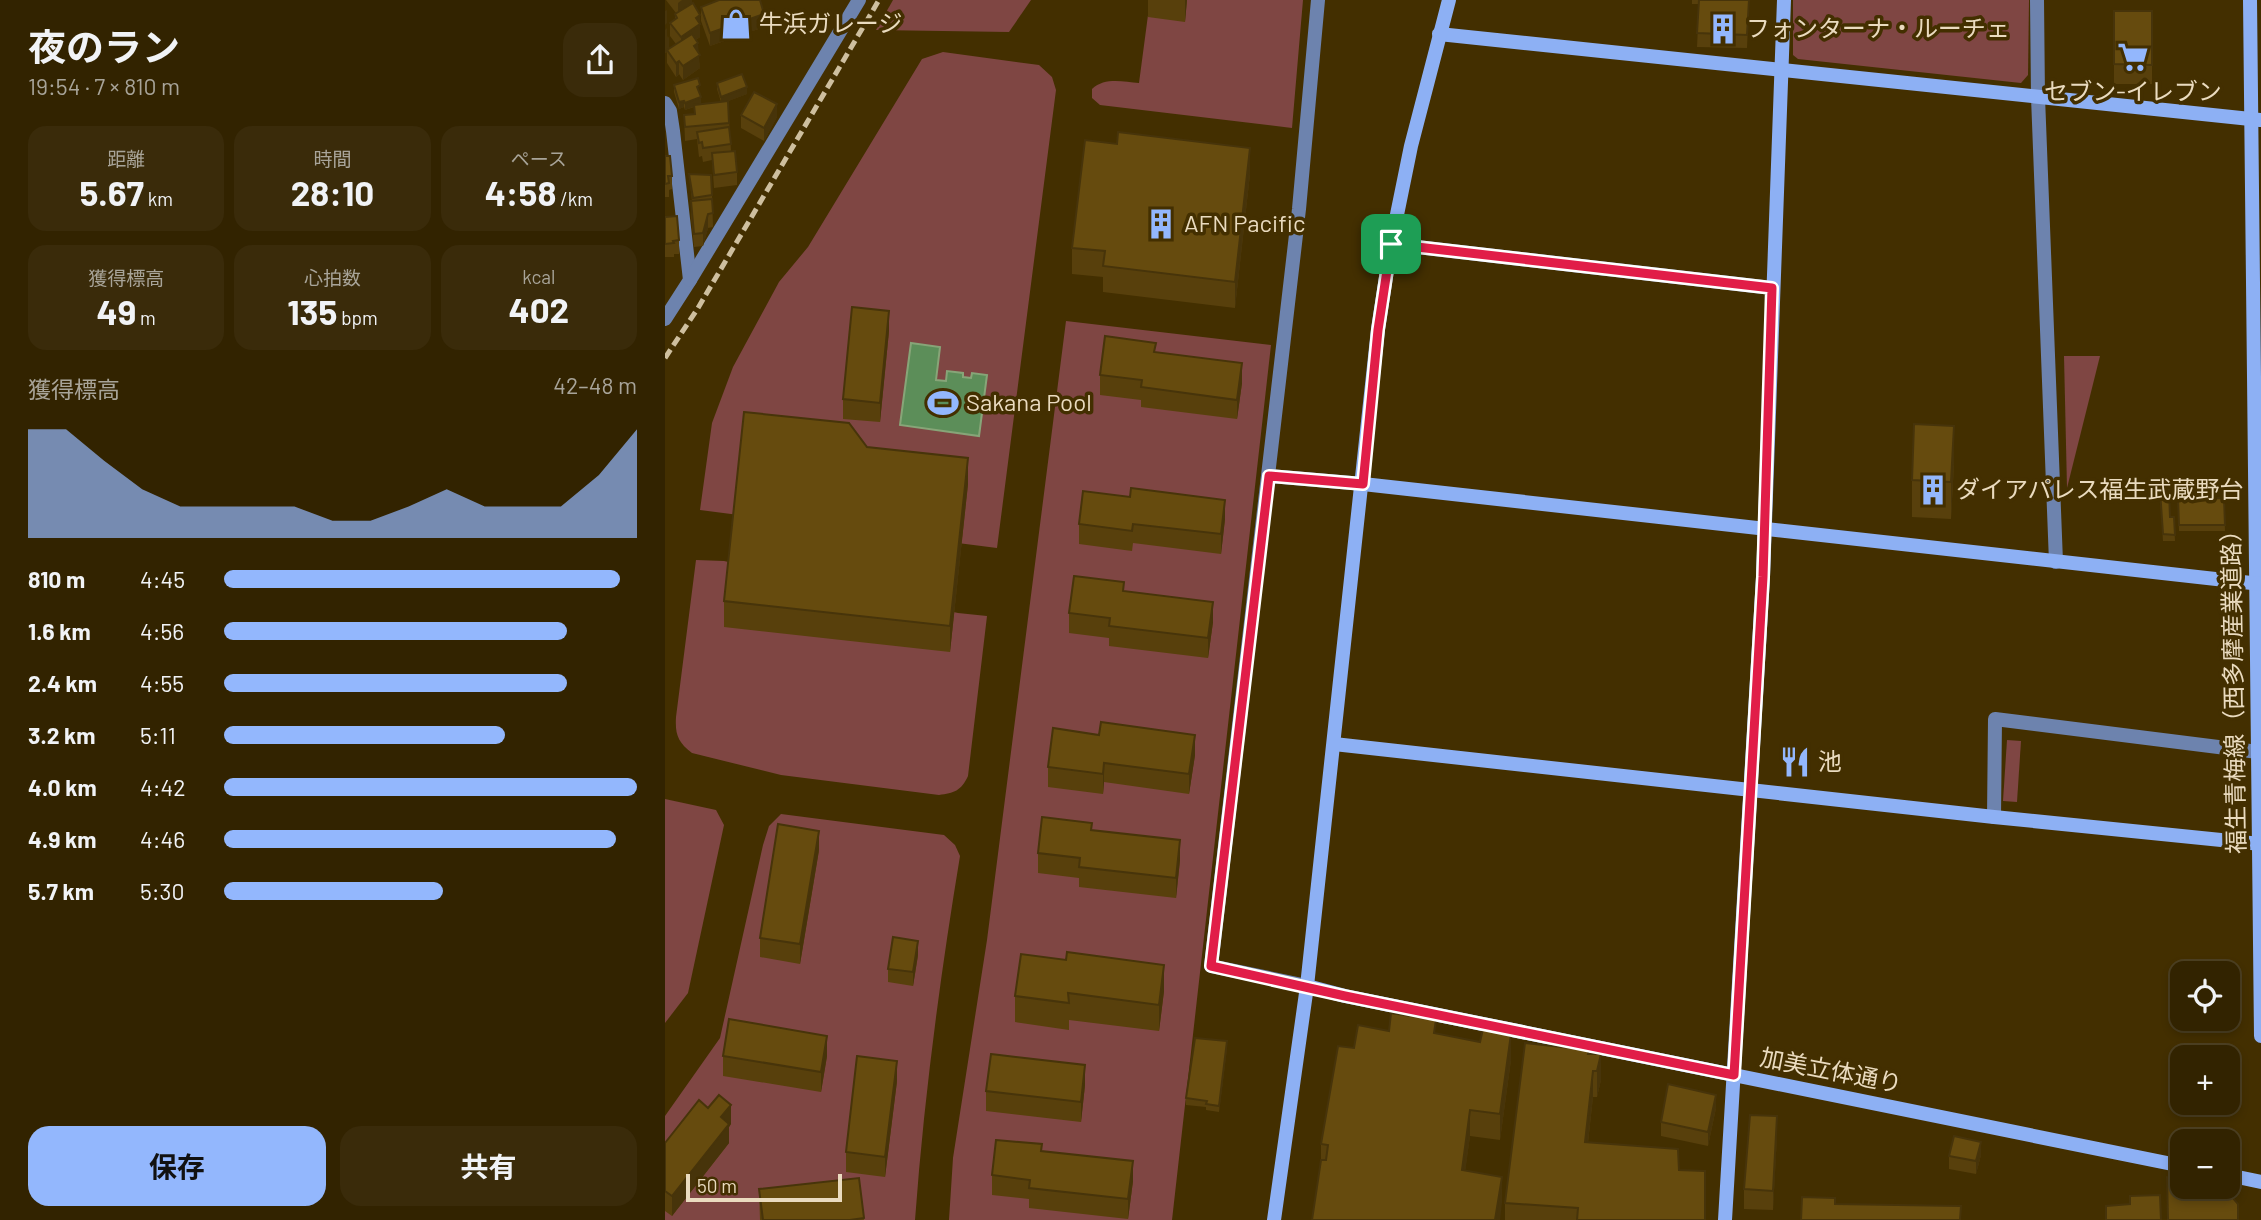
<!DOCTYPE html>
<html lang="ja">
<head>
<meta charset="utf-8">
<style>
	body { margin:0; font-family:Barlow,"Noto Sans JP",sans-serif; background:#3a2b0a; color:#f1f3f6; height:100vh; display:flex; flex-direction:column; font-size:26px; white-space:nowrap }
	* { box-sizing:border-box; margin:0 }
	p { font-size:23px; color:#a8a499 }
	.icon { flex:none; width:38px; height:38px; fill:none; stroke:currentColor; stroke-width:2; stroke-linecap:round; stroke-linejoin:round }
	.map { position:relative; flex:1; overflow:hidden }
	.drawer { display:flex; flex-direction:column; background:#322300; width:665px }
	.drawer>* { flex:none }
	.buttons { position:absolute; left:1505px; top:961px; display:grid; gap:14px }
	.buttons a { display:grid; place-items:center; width:70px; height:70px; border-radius:14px; background:#322300; box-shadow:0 4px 10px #0003,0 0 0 2px #4d4022; font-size:35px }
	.scale { position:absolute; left:21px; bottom:18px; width:156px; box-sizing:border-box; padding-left:7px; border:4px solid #eadbbf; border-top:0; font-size:19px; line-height:24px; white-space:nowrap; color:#eadbbf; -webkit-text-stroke:5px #432f00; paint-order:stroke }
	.pin { position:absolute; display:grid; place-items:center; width:60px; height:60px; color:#fff; margin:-30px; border-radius:14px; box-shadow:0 4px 10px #0006 }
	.round { display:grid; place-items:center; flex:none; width:74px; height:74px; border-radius:21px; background:#3a2b0a }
	.summary { display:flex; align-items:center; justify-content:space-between; height:119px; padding:0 28px }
	h1 { font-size:38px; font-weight:700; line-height:52px }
	.stats { display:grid; grid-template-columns:repeat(3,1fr); gap:10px; height:119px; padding:7px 28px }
	.stats div { display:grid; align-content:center; border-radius:18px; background:#3a2b0a; text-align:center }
	.stats b { font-size:35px; font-weight:700 }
	.stats small { font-size:19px; font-weight:400 }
	.stats p { font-size:19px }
	.chart { height:196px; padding:14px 28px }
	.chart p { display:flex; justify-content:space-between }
	.chart svg { width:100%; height:126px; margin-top:7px; fill:#93b7fd; opacity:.7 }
	.cta { display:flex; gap:14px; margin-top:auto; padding:14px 28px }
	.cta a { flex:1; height:80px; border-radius:21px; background:#93b7fd; color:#111; font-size:28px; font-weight:700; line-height:80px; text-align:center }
	.cta a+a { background:#3a2b0a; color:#f1f3f6 }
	ul { padding:0 28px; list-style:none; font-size:23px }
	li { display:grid; grid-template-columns:112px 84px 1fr; align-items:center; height:52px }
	li i { height:18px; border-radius:9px; background:#93b7fd }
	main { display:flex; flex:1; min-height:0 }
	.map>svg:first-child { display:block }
</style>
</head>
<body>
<main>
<section class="drawer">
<div class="summary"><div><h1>夜のラン</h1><p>19:54 · 7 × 810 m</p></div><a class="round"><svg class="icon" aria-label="share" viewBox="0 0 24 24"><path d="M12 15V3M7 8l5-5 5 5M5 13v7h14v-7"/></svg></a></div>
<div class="stats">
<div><p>距離</p><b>5.67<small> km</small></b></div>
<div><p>時間</p><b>28:10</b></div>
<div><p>ペース</p><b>4:58<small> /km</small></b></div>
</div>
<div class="stats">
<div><p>獲得標高</p><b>49<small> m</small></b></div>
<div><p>心拍数</p><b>135<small> bpm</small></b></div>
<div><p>kcal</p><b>402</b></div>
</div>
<div class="chart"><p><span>獲得標高</span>42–48 m</p>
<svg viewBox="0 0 160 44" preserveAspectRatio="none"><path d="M0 44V6L10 6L20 17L30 27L40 33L50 33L60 33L70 33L80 38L90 38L100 33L110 27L120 33L130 33L140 33L150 22L160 6V44z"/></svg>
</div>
<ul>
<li><b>810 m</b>4:45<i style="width:96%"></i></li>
<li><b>1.6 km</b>4:56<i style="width:83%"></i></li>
<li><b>2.4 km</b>4:55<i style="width:83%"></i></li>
<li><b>3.2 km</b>5:11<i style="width:68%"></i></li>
<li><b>4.0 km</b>4:42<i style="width:100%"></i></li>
<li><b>4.9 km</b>4:46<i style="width:95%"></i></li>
<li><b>5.7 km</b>5:30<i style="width:53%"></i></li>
</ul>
<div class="cta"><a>保存</a><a>共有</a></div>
</section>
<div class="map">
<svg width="1596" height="1220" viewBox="0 0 1596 1220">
	<rect width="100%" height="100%" fill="#432f00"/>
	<g fill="#7f4643">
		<polygon points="228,0 366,0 344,32 211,30"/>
		<path d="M 485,0 L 638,0 L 627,128 L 435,105 L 427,98 L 427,89 C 440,77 458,82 474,83 Z"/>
		<polygon points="1128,0 1364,0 1363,75 1356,83 1133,59 1128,55"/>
		<polygon points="278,52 374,65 387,77 391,90 332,548 35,510 47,423 68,367 114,282 143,247 257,59"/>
		<polygon points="401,321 606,345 507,1220 284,1220 288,1158 322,940"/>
		<polygon points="1399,356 1435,356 1402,488"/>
		<path d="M 31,560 L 59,561 L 293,613 L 322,616 L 303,776 C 296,791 289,793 274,795 L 116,775 L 27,753 C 13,742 10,735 11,717 Z"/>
		<polygon points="1342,740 1356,741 1352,802 1338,801"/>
		<polygon points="0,799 51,810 59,825 23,993 0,1023"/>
		<path d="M 116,814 L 279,835 L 290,845 L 295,856 C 275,977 259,1098 250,1220 L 0,1220 L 0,1116 L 55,1038 L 98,845 L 104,826 Z"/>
	</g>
	<polygon fill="#5c8e59" stroke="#87a578" stroke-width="2" points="246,343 275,347 271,380 281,381 282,371 298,373 298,377 306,378 307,373 322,375 314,436 235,425"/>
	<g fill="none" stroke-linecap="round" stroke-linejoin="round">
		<g stroke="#6d83ae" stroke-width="14">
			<polyline points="1372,0 1373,97 1391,562"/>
			<polyline points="0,103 5,111 8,131 25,280 0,319"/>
			<polyline points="726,244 1107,288"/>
			<polyline points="25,280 194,0"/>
			<polyline points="604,476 698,484"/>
			<polyline points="1329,817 1330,719 1593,752"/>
			<polyline points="642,986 546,966 634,209 653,0"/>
		</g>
		<g stroke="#8db0f4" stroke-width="14">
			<polyline points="1585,0 1596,1036"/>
			<polyline points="774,34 1595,120"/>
			<polyline points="698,484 1596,584"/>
			<polyline points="669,744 1329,817 1596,844"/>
			<polyline points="642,986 680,996 1517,1166"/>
			<polyline points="1563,1175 1596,1182"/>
			<polyline points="609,1220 642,986 713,329 726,244 746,146 784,0"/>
			<polyline points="1060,1220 1098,577 1119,0"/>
		</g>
		<polyline stroke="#cebf9f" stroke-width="5" stroke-dasharray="10 5" stroke-linecap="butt" points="0,358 33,308 214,0"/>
	</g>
	<g fill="#58400c">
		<polygon points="1,0 27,0 27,4 35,15 35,37 31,40 35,68 18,80 14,74 11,77 2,63 2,52 0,53 2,35 4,49 11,44 5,36 5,23 10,20 10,14 11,13"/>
		<polygon points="483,0 522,0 520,22 483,17"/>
		<polygon points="1027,0 1084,0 1082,48 1032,47 1034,4 1027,4"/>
		<polygon points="36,7 99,27 45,46 36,21"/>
		<rect x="1449" y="11" width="38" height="73"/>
		<polygon points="52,83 82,94 63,101 66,151 72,172 72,185 49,188 47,160 38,162 37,156 34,157 32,139 20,141 19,115 29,114 29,107 20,110 19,107 14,109 9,92 9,85 35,92 36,104 56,102 52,89"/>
		<polygon points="76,115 112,117 99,141 76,128"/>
		<polygon points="452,144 585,174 570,308 438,292 438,277 407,274 407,248"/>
		<polygon points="0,156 7,176 7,189 4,190 4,197 0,197"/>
		<polygon points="24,174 47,195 48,227 43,228 38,246 29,247 26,215 26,201 27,201"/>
		<polygon points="0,217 14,240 14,254 9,254 9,257 0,257"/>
		<polygon points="224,331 215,422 178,419 178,399"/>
		<polygon points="491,352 577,383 572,419 476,407 476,400 435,395 435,375"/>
		<polygon points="202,447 303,484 285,652 59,627 59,601"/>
		<polygon points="1289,464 1286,519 1247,517 1247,480"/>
		<polygon points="1495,497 1505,517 1509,517 1510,541 1498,541"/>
		<polygon points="1559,498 1560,531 1514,531 1513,499"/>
		<polygon points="560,519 556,554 468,543 467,551 414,544 414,524"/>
		<polygon points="459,591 548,622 543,658 444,646 444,638 404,633 404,613"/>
		<polygon points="530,755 524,794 439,782 438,794 383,787 383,767"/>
		<polygon points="427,830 515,860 511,898 414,887 414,878 373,873 373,853"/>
		<polygon points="154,850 135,964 95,957 95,938"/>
		<polygon points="356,954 499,991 494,1031 404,1020 404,1030 350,1022 350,996"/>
		<polygon points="253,955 248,986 223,982 223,969"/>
		<polygon points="724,1031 771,1033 846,1060 835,1140 805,1136 800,1171 837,1203 656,1160 656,1144"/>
		<polygon points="562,1048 554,1112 541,1110 541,1107 521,1105 521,1098"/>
		<polygon points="924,1054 936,1054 936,1080 932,1097 928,1097 923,1143 1014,1170 1040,1220 840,1220 840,1203"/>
		<polygon points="58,1056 162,1056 156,1092 58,1076"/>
		<polygon points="232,1081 220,1177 181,1172 181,1152"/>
		<polygon points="420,1085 416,1122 321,1111 321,1091"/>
		<polygon points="1051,1108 1043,1146 996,1136 996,1122"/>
		<polygon points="66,1124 64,1127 64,1143 7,1216 0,1211 0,1143"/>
		<polygon points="1112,1136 1108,1210 1079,1209 1079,1189"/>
		<polygon points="377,1151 468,1181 463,1219 364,1208 364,1199 327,1195 327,1175"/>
		<polygon points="1316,1155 1311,1174 1284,1169 1284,1156"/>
		<polygon points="194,1178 199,1220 95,1220 94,1189"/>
	</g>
	<g fill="#47340a">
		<polygon points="17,0 27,0 27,6 13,16 13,3"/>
		<polygon points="520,0 522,0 520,22"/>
		<polygon points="2,10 2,23 0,25 0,11"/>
		<polygon points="99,14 99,27 45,46 45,33"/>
		<polygon points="35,15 35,37 16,50 16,37 31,18"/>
		<polygon points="2,28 2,38 4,37 4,51 2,50 2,52 0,53 0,30"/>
		<polygon points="33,43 35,68 18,80 18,66 29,46"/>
		<polygon points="14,61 14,74 11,77 11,63"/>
		<polygon points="82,87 82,94 56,104 56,97"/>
		<polygon points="36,97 36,104 20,110 20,103"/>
		<polygon points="19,101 19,107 14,109 14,102"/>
		<polygon points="112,104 112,117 99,141 99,128"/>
		<polygon points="585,148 585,174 570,308 570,282"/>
		<polygon points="43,214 43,228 38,246 38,233"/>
		<polygon points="224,311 224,331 215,422 215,403"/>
		<polygon points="577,363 577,383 572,419 572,400"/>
		<polygon points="1289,426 1289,464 1286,519 1286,482"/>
		<polygon points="303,458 303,484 285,652 285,626"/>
		<polygon points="560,500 560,519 556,554 556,534"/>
		<polygon points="548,602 548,622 543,658 543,638"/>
		<polygon points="530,735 530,755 524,794 524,774"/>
		<polygon points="439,763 439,782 438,794 438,774"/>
		<polygon points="154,831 154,850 135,964 135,944"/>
		<polygon points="515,840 515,860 511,898 511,878"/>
		<polygon points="253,941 253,955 248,986 248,972"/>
		<polygon points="499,965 499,991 494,1031 494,1005"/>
		<polygon points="846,1034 846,1060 835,1140 835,1114"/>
		<polygon points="162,1036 162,1056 156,1092 156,1072"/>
		<polygon points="562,1041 562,1048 554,1112 554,1106"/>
		<polygon points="936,1054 936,1080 932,1097 932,1071"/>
		<polygon points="232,1061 232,1081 220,1177 220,1157"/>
		<polygon points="420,1065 420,1085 416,1122 416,1102"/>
		<polygon points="928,1071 928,1097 920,1169 920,1142"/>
		<polygon points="1051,1095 1051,1108 1043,1146 1043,1132"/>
		<polygon points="66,1105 66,1124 64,1127 64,1143 7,1216 7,1196 56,1117"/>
		<polygon points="805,1110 805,1136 797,1196 797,1170"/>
		<polygon points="1112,1116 1112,1136 1108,1210 1108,1191"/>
		<polygon points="1316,1142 1316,1155 1311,1174 1311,1161"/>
		<polygon points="468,1161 468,1181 463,1219 463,1199"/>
		<polygon points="837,1177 837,1203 835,1220 830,1220"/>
	</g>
	<g fill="#664b0e" stroke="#47340a" stroke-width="2">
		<polygon points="54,0 95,0 99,14 45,33 36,7"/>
		<polygon points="1034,0 1084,0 1082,35 1032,33"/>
		<polygon points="28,3 35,15 31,18 35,24 16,37 5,23 12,18 10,14"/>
		<polygon points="1449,11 1487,11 1487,65 1449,64"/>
		<polygon points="27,34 33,43 29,46 35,55 18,66 14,61 11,63 2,50"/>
		<polygon points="77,74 82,87 56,97 52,83"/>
		<polygon points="33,78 35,85 32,87 36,97 20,103 19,101 14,102 9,85"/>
		<polygon points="89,92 112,104 99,128 76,115"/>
		<polygon points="63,101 64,123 20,127 19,115 30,114 29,105"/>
		<polygon points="64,127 66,144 38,148 37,142 34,143 32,132"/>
		<polygon points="453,132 585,148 570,282 438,266 440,251 407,248 420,140 452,144"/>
		<polygon points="70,151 72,172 49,175 47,153"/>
		<polygon points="0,156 5,156 7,176 3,176 4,183 0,184"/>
		<polygon points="24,174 46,175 47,195 28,198"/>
		<polygon points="47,199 48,213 43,214 38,233 29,234 26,201"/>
		<polygon points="12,216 14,240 8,241 9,243 0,244 0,217"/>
		<polygon points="187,307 224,311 215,403 178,399"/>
		<polygon points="440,336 491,343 489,352 577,363 572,400 476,387 477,380 435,375"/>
		<polygon points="79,412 184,423 202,447 303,458 285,626 59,601"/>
		<polygon points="1249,424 1289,426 1286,482 1247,480"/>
		<polygon points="466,488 560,500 556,534 468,524 467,531 414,524 418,491 465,497"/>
		<polygon points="1495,490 1504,490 1505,517 1509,517 1510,535 1498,534"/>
		<polygon points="1559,498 1560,525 1514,525 1513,499"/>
		<polygon points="409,576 459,582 458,591 548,602 543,638 444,626 445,618 404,613"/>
		<polygon points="436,722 530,735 524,774 439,763 438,774 383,767 388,728 434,735"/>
		<polygon points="377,817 427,823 426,830 515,840 511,878 414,867 415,858 373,853"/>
		<polygon points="113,824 154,831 135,944 95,938"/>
		<polygon points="228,937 253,941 248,972 223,969"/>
		<polygon points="402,952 499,965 494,1005 403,993 404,1003 350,996 356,954 401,960"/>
		<polygon points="726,1013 771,1020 769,1033 815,1042 818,1029 846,1034 835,1114 805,1110 797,1170 837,1177 830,1220 647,1220 656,1160 661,1160 663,1145 656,1144 673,1046 689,1048 693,1025 724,1031"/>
		<polygon points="64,1019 162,1036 156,1072 58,1056"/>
		<polygon points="530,1038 562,1041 554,1106 541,1104 542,1101 521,1098"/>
		<polygon points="860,1043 924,1050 923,1054 936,1054 932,1071 928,1071 920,1142 1013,1149 1014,1170 1040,1171 1040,1220 912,1220 913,1208 840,1203"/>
		<polygon points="326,1054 420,1065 416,1102 321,1091"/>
		<polygon points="192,1056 232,1061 220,1157 181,1152"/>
		<polygon points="1003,1084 1051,1095 1043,1132 996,1122"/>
		<polygon points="54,1095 66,1105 56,1117 64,1124 7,1196 0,1191 0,1143 34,1100 43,1108"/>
		<polygon points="1085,1115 1112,1116 1108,1191 1079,1189"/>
		<polygon points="1289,1136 1316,1142 1311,1161 1284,1156"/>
		<polygon points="331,1140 377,1144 376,1151 468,1161 463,1199 364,1188 365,1180 327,1175"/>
		<polygon points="1514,1169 1517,1170 1517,1186 1558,1186 1573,1204 1573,1220 1503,1220 1502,1177 1511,1178"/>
		<polygon points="194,1178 199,1218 185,1220 98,1220 94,1189"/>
		<polygon points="1495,1195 1496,1220 1441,1220 1441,1206 1465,1204 1465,1196"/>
		<polygon points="1137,1197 1170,1198 1170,1204 1296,1206 1295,1220 1136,1220"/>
	</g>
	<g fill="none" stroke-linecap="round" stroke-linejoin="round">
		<g stroke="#fff" stroke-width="14">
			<polygon id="route" points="726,244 1107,288 1098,577 1069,1075 680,996 546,966 604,476 698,484 713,330"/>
		</g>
		<use href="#route" stroke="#e11d48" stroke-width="9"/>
	</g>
	<defs>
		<g id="shop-bare" transform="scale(2.415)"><path d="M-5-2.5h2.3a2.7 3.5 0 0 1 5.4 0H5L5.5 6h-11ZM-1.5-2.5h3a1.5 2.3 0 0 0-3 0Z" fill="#93b7fd" stroke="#432f00" stroke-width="2.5" paint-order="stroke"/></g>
		<g id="building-bare" transform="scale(2.415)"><path d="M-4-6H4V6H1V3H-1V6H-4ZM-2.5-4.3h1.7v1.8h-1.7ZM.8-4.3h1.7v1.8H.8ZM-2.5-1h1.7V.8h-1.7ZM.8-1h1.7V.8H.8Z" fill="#93b7fd" stroke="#432f00" stroke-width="2.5" paint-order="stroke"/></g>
		<g id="supermarket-bare" transform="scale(2.415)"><path d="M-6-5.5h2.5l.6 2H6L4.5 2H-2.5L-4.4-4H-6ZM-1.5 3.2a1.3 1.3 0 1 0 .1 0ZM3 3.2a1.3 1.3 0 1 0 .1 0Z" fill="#93b7fd" stroke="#432f00" stroke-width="2.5" paint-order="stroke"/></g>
		<g id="stadium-bare" transform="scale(2.415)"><path d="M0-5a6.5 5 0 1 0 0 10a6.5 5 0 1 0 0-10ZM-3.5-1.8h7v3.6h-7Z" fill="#93b7fd" stroke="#432f00" stroke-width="2.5" paint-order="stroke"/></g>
		<g id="restaurant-bare" transform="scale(2.415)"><path d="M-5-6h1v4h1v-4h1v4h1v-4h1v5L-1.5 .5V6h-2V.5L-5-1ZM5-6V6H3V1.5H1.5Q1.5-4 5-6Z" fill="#93b7fd" stroke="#432f00" stroke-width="2.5" paint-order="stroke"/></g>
	</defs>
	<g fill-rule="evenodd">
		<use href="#shop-bare" x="71" y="24"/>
		<use href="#building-bare" x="1058" y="29"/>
		<use href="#supermarket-bare" x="1468" y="57"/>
		<use href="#building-bare" x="496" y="224"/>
		<use href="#stadium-bare" x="278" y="403"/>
		<use href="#building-bare" x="1268" y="490"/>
		<use href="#restaurant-bare" x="1130" y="762"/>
	</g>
	<g text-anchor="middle" stroke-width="7" stroke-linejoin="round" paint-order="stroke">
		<g font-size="24" fill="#eadbbf" stroke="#432f00" text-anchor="start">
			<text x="94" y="32">牛浜ガレージ</text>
			<text x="1081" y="37">フォンターナ・ルーチェ</text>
			<text x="1468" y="100" text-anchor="middle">セブン-イレブン</text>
			<text x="519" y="232">AFN Pacific</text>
			<text x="301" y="411">Sakana Pool</text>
			<text x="1291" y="498">ダイアパレス福生武蔵野台</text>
			<text x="1153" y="770">池</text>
		</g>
		<g font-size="24" fill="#eadbbf" stroke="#432f00">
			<text transform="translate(1569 686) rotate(-91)" y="8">福生青梅線（西多摩産業道路）</text>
			<text transform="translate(1166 1071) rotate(11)" y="8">加美立体通り</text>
		</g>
	</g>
</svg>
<div class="buttons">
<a><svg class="icon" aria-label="locate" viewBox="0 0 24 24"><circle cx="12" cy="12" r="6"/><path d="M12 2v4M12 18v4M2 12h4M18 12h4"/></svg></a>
<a>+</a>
<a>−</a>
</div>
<div class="scale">50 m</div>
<div class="pin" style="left:726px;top:244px;background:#1e9e55"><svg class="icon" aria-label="arrive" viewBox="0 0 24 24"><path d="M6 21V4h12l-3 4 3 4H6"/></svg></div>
</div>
</main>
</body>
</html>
